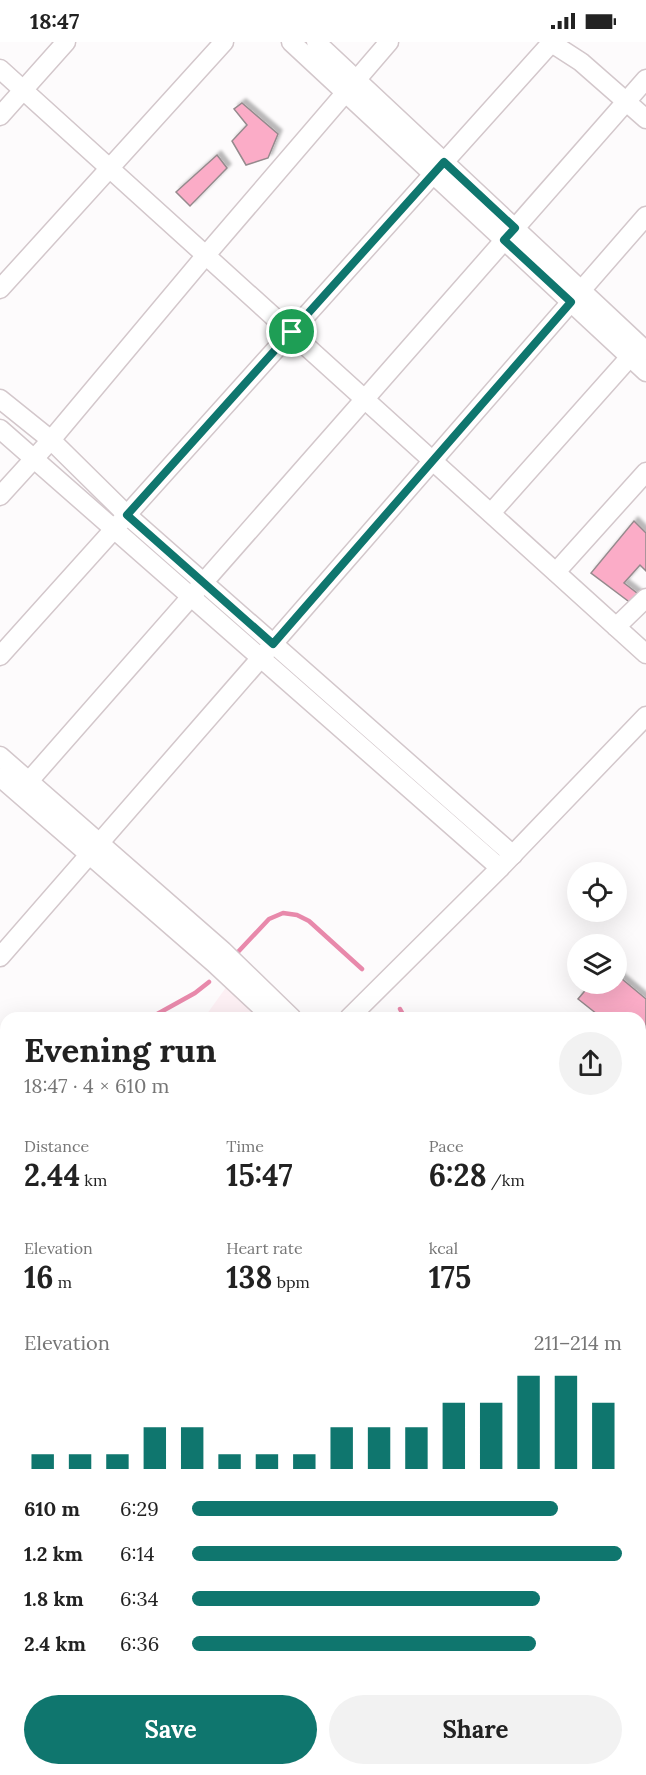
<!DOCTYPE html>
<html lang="en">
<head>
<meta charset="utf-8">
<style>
	body { margin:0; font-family:Lora,serif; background:#f2f2f2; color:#222; height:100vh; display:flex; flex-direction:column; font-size:22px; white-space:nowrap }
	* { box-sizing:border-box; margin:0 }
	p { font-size:20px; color:#767676 }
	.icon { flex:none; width:33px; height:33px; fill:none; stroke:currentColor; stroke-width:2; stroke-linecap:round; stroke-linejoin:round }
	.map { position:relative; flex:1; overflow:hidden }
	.details { position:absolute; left:0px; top:970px; width:646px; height:764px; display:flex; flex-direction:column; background:#fff; border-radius:18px 18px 0 0; box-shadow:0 6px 24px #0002 }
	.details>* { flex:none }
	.buttons { position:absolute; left:567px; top:820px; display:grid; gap:12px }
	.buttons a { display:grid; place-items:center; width:60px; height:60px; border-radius:50%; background:#fff; box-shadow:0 6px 24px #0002; font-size:30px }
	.pin { position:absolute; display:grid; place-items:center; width:51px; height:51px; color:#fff; margin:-26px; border:3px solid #fff; border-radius:50%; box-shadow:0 2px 6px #0007 }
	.round { display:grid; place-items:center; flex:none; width:63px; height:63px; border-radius:32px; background:#f2f2f2 }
	.head { display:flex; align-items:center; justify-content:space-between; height:102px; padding:0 24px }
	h1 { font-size:33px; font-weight:800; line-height:45px }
	.metrics { display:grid; grid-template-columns:repeat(3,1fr); gap:9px; height:102px; padding:6px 24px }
	.metrics div { display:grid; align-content:center }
	.metrics b { font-size:30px; font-weight:800 }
	.metrics small { font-size:16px; font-weight:400 }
	.metrics p { font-size:16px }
	.chart { height:168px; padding:12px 24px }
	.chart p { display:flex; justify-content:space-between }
	.chart svg { width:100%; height:108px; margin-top:6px; stroke:#0f766e; stroke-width:6 }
	.action { display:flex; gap:12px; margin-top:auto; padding:12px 24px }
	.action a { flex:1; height:69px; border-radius:36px; background:#0f766e; color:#fff; font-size:24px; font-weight:800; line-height:69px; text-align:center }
	.action a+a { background:#f2f2f2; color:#222 }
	ul { padding:0 24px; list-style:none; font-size:20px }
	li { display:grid; grid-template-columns:96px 72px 1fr; align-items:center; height:45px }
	li i { height:15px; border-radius:8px; background:#0f766e }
	.status { display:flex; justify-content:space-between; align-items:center; height:42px; padding:0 30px; background:#fff; direction:ltr }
	.status svg { height:16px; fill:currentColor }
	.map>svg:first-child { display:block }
</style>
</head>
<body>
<div class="status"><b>18:47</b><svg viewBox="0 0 49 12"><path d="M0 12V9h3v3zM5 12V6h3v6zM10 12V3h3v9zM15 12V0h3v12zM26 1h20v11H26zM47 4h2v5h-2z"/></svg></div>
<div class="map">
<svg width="646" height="1733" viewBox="0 0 646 1733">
	<defs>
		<filter id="shadow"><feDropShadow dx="4" dy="-4" stdDeviation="1.5" flood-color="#0004"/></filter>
	</defs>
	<rect width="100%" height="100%" fill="#fdfbfc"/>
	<g fill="#fdf0f4">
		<polygon points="227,944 265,976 204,976"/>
		<polygon points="0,1085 6,1092 6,1525 0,1535"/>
	</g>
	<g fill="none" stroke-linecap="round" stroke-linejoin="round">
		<g stroke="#e889ab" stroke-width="4.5">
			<polyline points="237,911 269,877 283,871 297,873 309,879 362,927"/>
			<polyline points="400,967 405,976"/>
			<polyline points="150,976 195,951 209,940"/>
			<polyline points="0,1001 6,1006"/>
			<polyline points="640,1103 646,1104"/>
		</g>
	</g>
	<g fill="#fbacc7" stroke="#958a8d" stroke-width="1.5" filter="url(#shadow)">
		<polygon points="242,61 278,92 268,116 246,123 232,99 247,83 234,67"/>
		<polygon points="217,113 227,126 190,164 176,150"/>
		<polygon points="634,479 646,491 646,529 640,523 624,541 646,558 640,568 591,531"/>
		<polygon points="616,932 646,957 646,1014 640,1009 640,976 602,976 578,957 589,944 592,946 595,942 616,942"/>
		<polygon points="0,1029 6,1037 6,1073 0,1065"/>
		<polygon points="646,1201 646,1230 640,1234 640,1205"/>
		<polygon points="388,1728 413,1728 417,1733 382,1733"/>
		<polygon points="476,1728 499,1728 506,1733 481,1733"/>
	</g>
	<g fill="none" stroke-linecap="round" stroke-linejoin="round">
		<g stroke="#d3c7cb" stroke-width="21">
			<g id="minor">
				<polyline points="291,0 646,330"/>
				<polyline points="316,0 646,309"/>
				<polyline points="550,0 581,20 646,77"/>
				<polyline points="0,27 646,612"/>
				<polyline points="0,74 66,0"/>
				<polyline points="0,247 224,0"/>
				<polyline points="0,357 51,398 127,473 513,813"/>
				<polyline points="0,387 500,826"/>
				<polyline points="0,454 51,398 206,213 389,0"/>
				<polyline points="491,471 637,307"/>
				<polyline points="556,530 646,430"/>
				<polyline points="616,585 646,556"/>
				<polyline points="0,614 552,0"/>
				<polyline points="0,714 223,909 292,976"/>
				<polyline points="0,735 214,921 273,976"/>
				<polyline points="29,739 646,37"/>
				<polyline points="0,915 646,174"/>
				<polyline points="349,976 500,826 646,674"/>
				<polyline points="640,1367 646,1380"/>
				<polyline points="640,1398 646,1410"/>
				<polyline points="0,1577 6,1566"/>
				<polyline points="640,1646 646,1641"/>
				<polyline points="8,1728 17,1733"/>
				<polyline points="286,1728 295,1733"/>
				<polyline points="615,1728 617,1733"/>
				<polyline points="69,1733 72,1728"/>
				<polyline points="213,1733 215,1728"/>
				<polyline points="313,1733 320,1728"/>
				<polyline points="542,1733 549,1728"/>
			</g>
		</g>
		<use href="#minor" stroke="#fff" stroke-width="18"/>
	</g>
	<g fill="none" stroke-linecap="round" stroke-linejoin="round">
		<g stroke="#fff" stroke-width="12">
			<polygon id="route" points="444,120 515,186 504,198 571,260 273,602 127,473"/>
		</g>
		<use href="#route" stroke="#0f766e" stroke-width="8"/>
	</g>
</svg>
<div class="buttons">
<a><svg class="icon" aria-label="locate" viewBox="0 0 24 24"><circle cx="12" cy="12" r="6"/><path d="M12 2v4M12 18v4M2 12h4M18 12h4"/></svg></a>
<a><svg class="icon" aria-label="layers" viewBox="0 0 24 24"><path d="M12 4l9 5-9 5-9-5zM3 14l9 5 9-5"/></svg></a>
</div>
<div class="pin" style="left:292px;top:290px;background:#1e9e55"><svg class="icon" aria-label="arrive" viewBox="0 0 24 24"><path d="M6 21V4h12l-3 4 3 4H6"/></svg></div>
<section class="details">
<div class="head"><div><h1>Evening run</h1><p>18:47 · 4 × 610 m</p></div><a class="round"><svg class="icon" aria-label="share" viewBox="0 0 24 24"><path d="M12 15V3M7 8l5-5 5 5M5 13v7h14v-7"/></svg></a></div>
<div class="metrics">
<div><p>Distance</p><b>2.44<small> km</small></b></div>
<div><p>Time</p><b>15:47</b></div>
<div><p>Pace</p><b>6:28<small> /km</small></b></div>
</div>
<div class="metrics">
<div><p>Elevation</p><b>16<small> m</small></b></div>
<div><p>Heart rate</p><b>138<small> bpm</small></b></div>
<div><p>kcal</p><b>175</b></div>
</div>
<div class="chart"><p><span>Elevation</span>211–214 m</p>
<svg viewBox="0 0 160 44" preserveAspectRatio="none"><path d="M5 44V38M15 44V38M25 44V38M35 44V27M45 44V27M55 44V38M65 44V38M75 44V38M85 44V27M95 44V27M105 44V27M115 44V17M125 44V17M135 44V6M145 44V6M155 44V17"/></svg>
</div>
<ul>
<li><b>610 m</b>6:29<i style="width:85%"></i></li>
<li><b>1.2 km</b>6:14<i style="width:100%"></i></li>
<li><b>1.8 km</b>6:34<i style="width:81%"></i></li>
<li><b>2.4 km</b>6:36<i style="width:80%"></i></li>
</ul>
<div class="action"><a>Save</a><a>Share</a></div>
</section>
</div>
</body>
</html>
